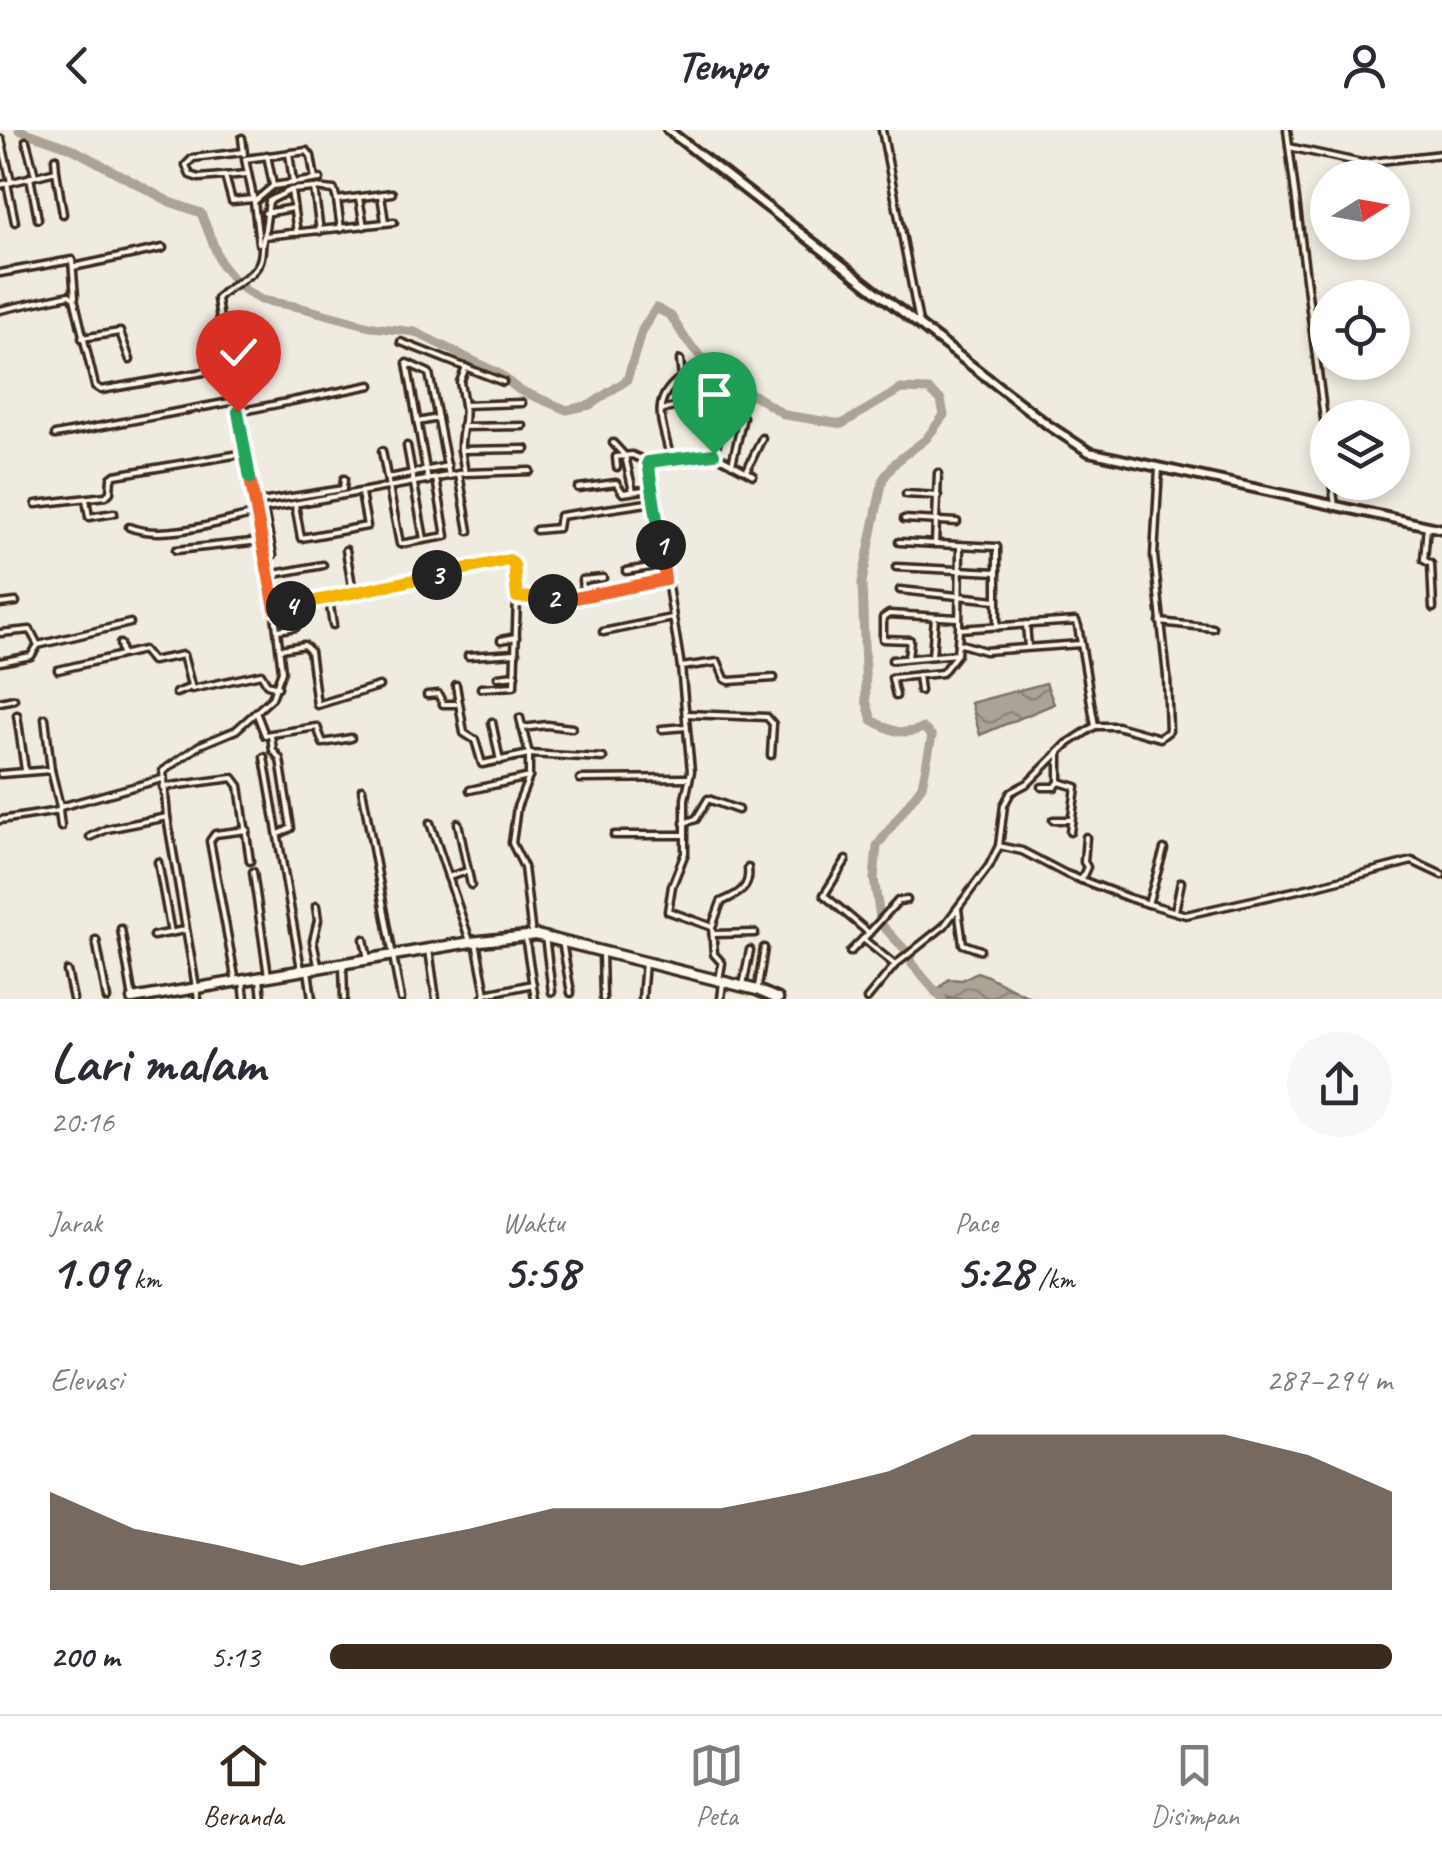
<!DOCTYPE html>
<html lang="id">
<head>
<meta charset="utf-8">
<style>
	body { margin:0; font-family:Caveat,sans-serif; background:#f7f7f7; color:#2b2b33; height:100vh; display:flex; flex-direction:column; font-size:38px; white-space:nowrap }
	* { box-sizing:border-box; margin:0 }
	p { font-size:32px; color:#7c7c81 }
	.icon { flex:none; width:55px; height:55px; fill:none; stroke:currentColor; stroke-width:2; stroke-linecap:round; stroke-linejoin:round }
	.map { position:relative; height:869px; overflow:hidden }
	.details { display:flex; flex-direction:column; background:#fff; flex:1 }
	.details>* { flex:none }
	.needle { width:65px; rotate:79deg }
	.fabs { position:absolute; left:1310px; top:30px; display:grid; gap:20px }
	.fabs a { display:grid; place-items:center; width:100px; height:100px; border-radius:50%; background:#fff; box-shadow:0 5px 15px #0003; font-size:50px }
	.pin { position:absolute; display:grid; place-items:center; width:85px; height:85px; color:#fff; margin:-102px -42px; border-radius:50% 50% 50% 0; rotate:-45deg; box-shadow:0 0 10px #0007 }
	.pin .icon { rotate:45deg }
	.km { position:absolute; width:50px; height:50px; margin:-25px; border-radius:50%; background:#222; color:#fff; font-size:28px; line-height:50px; text-align:center }
	.round { display:grid; place-items:center; flex:none; width:105px; height:105px; border-radius:52px; background:#f7f7f7 }
	.headline { display:flex; align-items:center; justify-content:space-between; height:170px; padding:0 50px }
	h1 { font-size:55px; font-weight:800; line-height:75px }
	.metrics { display:grid; grid-template-columns:repeat(3,1fr); gap:15px; height:170px; padding:10px 50px }
	.metrics div { display:grid; align-content:center }
	.metrics b { font-size:50px; font-weight:800 }
	.metrics small { font-size:28px; font-weight:400 }
	.metrics p { font-size:28px }
	.chart { height:280px; padding:20px 50px }
	.chart p { display:flex; justify-content:space-between }
	.chart svg { width:100%; height:180px; margin-top:10px; fill:#3b2a1e; opacity:.7 }
	ul { padding:0 50px; list-style:none; font-size:32px }
	li { display:grid; grid-template-columns:160px 120px 1fr; align-items:center; height:75px }
	li i { height:25px; border-radius:12px; background:#3b2a1e }
	header { display:flex; justify-content:space-between; align-items:center; height:130px; padding:0 50px; background:#fff; font-size:45px; font-weight:800 }
	.menu { display:flex; justify-content:space-around; align-items:center; height:140px; border-top:2px solid #e1e1e2; background:#fff; font-size:28px; color:#7c7c81 }
	.menu a { display:grid; justify-items:center; gap:5px }
	.menu .current { color:#3b2a1e }
	.map>svg:first-child { display:block }
</style>
</head>
<body>
<header><svg class="icon" aria-label="back" viewBox="0 0 24 24"><path d="M15 5l-7 7 7 7"/></svg>Tempo<svg class="icon" aria-label="person" viewBox="0 0 24 24"><circle cx="12" cy="8" r="4"/><path d="M4 21q1-7 8-7t8 7"/></svg></header>
<div class="map">
<svg width="1442" height="869" viewBox="0 0 1442 869">
	<defs>
		<pattern id="water-waves" width="16" height="10" patternUnits="userSpaceOnUse" patternTransform="scale(2.5)"><rect width="16" height="10" fill="#aca397"/><path d="M0 5q4-4 8 0t8 0" fill="none" stroke="#8d857b"/></pattern>
	</defs>
	<rect width="100%" height="100%" fill="#f0ebe0"/>
	<filter id="ink" filterUnits="userSpaceOnUse"><feTurbulence type="fractalNoise" baseFrequency=".01" numOctaves="2"/><feDisplacementMap in="SourceGraphic" scale="20" xChannelSelector="R" yChannelSelector="G"/><feConvolveMatrix kernelMatrix="1 2 1 2 8 2 1 2 1" color-interpolation-filters="sRGB"/></filter>
	<g filter="url(#ink)">
		<g fill="url(#water-waves)" stroke="#7f7367" stroke-width="2.5">
			<polygon points="1046,553 1054,574 980,605 971,573"/>
			<polygon points="977,842 985,845 1033,869 939,869 933,864 949,849 962,850"/>
		</g>
		<g fill="none" stroke-linecap="round" stroke-linejoin="round">
			<path stroke="#aca397" stroke-width="9" d="M 19,0 L 71,18 L 170,72 L 201,83 L 221,134 L 239,156 L 261,170 L 299,177 L 373,197 L 415,202 L 498,243 L 519,260 L 567,280 L 590,275 L 627,250 L 642,200 L 656,178 L 671,186 L 686,210 L 710,237 L 785,285 L 842,294 L 901,259 L 929,260 L 941,270 L 944,285 L 926,309 L 896,332 L 883,349 L 862,452 L 866,570 L 872,590 C 890,601 903,606 923,598 L 932,606 L 922,656 L 877,716 L 874,749 L 881,794 L 908,823 L 912,834 L 942,869"/>
			<g stroke="#3b2a1e" stroke-width="11">
				<g id="minor">
					<polyline points="882,0 919,192"/>
					<polyline points="1287,0 1328,320"/>
					<polyline points="242,8 244,24"/>
					<polyline points="1,9 11,52"/>
					<polyline points="26,11 35,45"/>
					<polyline points="1289,17 1362,33 1442,24"/>
					<polyline points="243,22 193,28 186,35 190,45 199,48 247,44"/>
					<polyline points="289,23 293,52"/>
					<polyline points="267,25 273,55"/>
					<polyline points="55,28 56,41"/>
					<polyline points="225,46 232,71 253,69"/>
					<polyline points="30,47 38,89"/>
					<polyline points="7,53 15,92"/>
					<polyline points="0,55 56,41 63,84"/>
					<polyline points="291,60 314,58"/>
					<polyline points="381,65 385,92"/>
					<polyline points="359,68 364,96"/>
					<polyline points="337,70 341,99"/>
					<polyline points="254,72 245,29 307,21 311,26 315,49"/>
					<polyline points="265,83 293,78"/>
					<polyline points="320,101 314,58 334,60 337,70 392,63"/>
					<polyline points="264,106 269,71 291,60 297,103"/>
					<polyline points="259,113 254,72 273,56 320,49"/>
					<polyline points="73,137 163,118"/>
					<polyline points="0,143 72,130 75,167"/>
					<polyline points="0,180 69,165 74,168 95,256 101,260 227,238 232,253 273,468 282,541 272,568 236,600 200,615 163,641 167,687 198,869"/>
					<polyline points="82,208 120,202 130,230"/>
					<polyline points="401,212 503,252"/>
					<path d="M 227,238 L 217,169 C 227,154 253,150 260,131 C 263,123 261,115 264,106 L 394,92"/>
					<polyline points="464,275 460,252 466,237"/>
					<polyline points="661,280 683,275"/>
					<polyline points="238,282 371,255"/>
					<polyline points="418,292 438,288"/>
					<polyline points="462,297 523,296"/>
					<polyline points="55,305 235,271"/>
					<polyline points="613,313 625,326 633,361"/>
					<polyline points="407,316 424,409"/>
					<path d="M 461,320 C 460,303 467,291 464,275 L 522,273"/>
					<polyline points="382,321 400,414 446,406 436,349"/>
					<polyline points="714,324 753,345"/>
					<path d="M 670,327 C 663,292 648,271 682,247 L 680,230"/>
					<polyline points="648,332 681,537 691,641 685,669 685,723 672,756 668,781 712,797 714,824 722,833 719,850"/>
					<polyline points="648,332 714,324 730,271"/>
					<polyline points="732,334 743,287"/>
					<polyline points="617,337 616,327 632,325 648,332"/>
					<polyline points="747,340 762,308"/>
					<polyline points="465,343 461,320 526,319"/>
					<polyline points="459,344 469,401"/>
					<polyline points="389,348 448,336"/>
					<polyline points="428,351 407,233 429,243 449,346"/>
					<polyline points="1332,352 1335,376"/>
					<polyline points="578,358 616,353 623,363 650,359"/>
					<polyline points="906,364 938,366"/>
					<polyline points="86,369 89,387 114,383"/>
					<polyline points="254,373 343,359 344,349"/>
					<polyline points="36,374 106,366 110,362 111,348 115,345 246,323"/>
					<polyline points="295,375 301,408 367,396 361,363"/>
					<polyline points="264,380 273,425"/>
					<polyline points="255,381 465,343 530,341"/>
					<polyline points="904,389 957,392"/>
					<polyline points="1427,396 1424,430 1431,434 1433,478"/>
					<path d="M 129,397 C 162,411 220,392 256,384"/>
					<polyline points="536,400 558,398 560,386 654,372"/>
					<polyline points="899,412 997,417 997,497"/>
					<polyline points="935,414 938,343"/>
					<polyline points="176,420 261,411"/>
					<polyline points="346,420 353,462"/>
					<polyline points="896,437 997,442"/>
					<polyline points="626,441 663,435"/>
					<polyline points="269,445 323,435"/>
					<polyline points="900,460 996,470"/>
					<polyline points="584,466 582,450 603,448"/>
					<polyline points="329,470 333,495"/>
					<polyline points="0,474 16,472"/>
					<polyline points="275,479 509,430 514,435 517,467"/>
					<polyline points="1160,492 1213,498"/>
					<polyline points="1026,494 1028,517"/>
					<polyline points="959,499 960,416"/>
					<polyline points="278,500 296,497"/>
					<polyline points="603,502 672,488"/>
					<polyline points="0,503 30,500 38,515"/>
					<polyline points="501,510 516,507"/>
					<polyline points="120,514 122,524"/>
					<polyline points="1080,514 985,521 958,513 959,499 1076,491 1078,496 1095,596"/>
					<polyline points="281,519 304,515 310,521 317,575 379,556"/>
					<polyline points="468,526 516,523"/>
					<polyline points="932,526 935,487"/>
					<polyline points="908,528 910,510 883,509 883,488 889,484 958,488"/>
					<polyline points="892,530 957,524 958,513"/>
					<polyline points="0,532 31,526 38,515 130,493"/>
					<polyline points="681,537 718,532 725,549 729,551 774,548"/>
					<polyline points="58,540 143,520 152,531 183,525 192,559 261,544 267,554 278,557"/>
					<polyline points="918,545 920,561"/>
					<polyline points="498,547 515,545"/>
					<polyline points="456,555 464,603 475,610 482,634 529,624 603,628"/>
					<polyline points="481,558 514,556 517,467 570,469 665,450"/>
					<polyline points="176,563 189,558"/>
					<polyline points="427,565 438,564 443,574 456,574"/>
					<polyline points="896,566 892,548 942,543 957,524"/>
					<polyline points="0,572 14,569"/>
					<polyline points="256,582 265,605 317,597 323,613 351,608"/>
					<polyline points="686,584 767,587 773,594 771,625"/>
					<polyline points="17,585 25,640"/>
					<polyline points="45,588 51,640"/>
					<polyline points="520,588 529,624 529,647 517,677 512,713 524,737 532,806"/>
					<polyline points="492,592 500,631"/>
					<polyline points="522,598 547,595 572,598"/>
					<polyline points="662,599 686,597"/>
					<polyline points="271,606 273,620 280,629 291,698 279,704"/>
					<polyline points="1059,623 1059,652 1076,657 1070,702"/>
					<polyline points="264,627 301,839"/>
					<polyline points="0,644 51,640 60,677"/>
					<polyline points="580,649 689,648"/>
					<polyline points="163,657 233,648 239,656 250,731"/>
					<polyline points="1042,657 1055,657 1059,652"/>
					<polyline points="362,659 401,869"/>
					<polyline points="470,660 529,647"/>
					<polyline points="59,681 61,697"/>
					<polyline points="0,690 59,681 60,677 162,649"/>
					<polyline points="1053,690 1071,690"/>
					<polyline points="430,693 470,811"/>
					<polyline points="458,693 468,741"/>
					<polyline points="684,693 696,689 708,669 738,680"/>
					<polyline points="614,705 683,705"/>
					<polyline points="90,707 107,699 167,687"/>
					<polyline points="999,716 1022,721 1066,744 1129,768 1186,785 1316,756 1412,731 1442,745"/>
					<polyline points="846,730 824,765 869,803 863,809 895,835"/>
					<polyline points="158,732 171,803"/>
					<polyline points="253,742 268,846"/>
					<polyline points="448,747 468,741 471,755"/>
					<polyline points="1081,750 1087,737 1084,732 1086,707"/>
					<polyline points="1148,774 1164,719"/>
					<polyline points="316,776 318,790 313,811 318,835"/>
					<polyline points="958,779 963,814 980,820"/>
					<polyline points="1175,781 1181,752"/>
					<path d="M 712,797 L 721,772 C 737,765 751,759 748,738"/>
					<polyline points="121,799 133,869"/>
					<polyline points="869,803 898,771 907,770"/>
					<polyline points="713,804 755,803"/>
					<polyline points="153,806 185,800"/>
					<polyline points="525,806 535,869"/>
					<polyline points="545,806 552,862"/>
					<polyline points="364,809 368,829"/>
					<polyline points="96,810 107,869"/>
					<polyline points="562,811 571,863"/>
					<polyline points="476,812 486,864 482,869"/>
					<polyline points="429,820 436,869"/>
					<polyline points="602,822 603,869"/>
					<polyline points="850,822 863,809"/>
					<polyline points="343,834 344,869"/>
					<polyline points="308,840 312,869"/>
					<polyline points="67,841 73,869"/>
					<polyline points="260,849 262,869"/>
					<polyline points="243,851 245,869"/>
					<polyline points="236,852 210,711 215,704 247,700"/>
					<polyline points="743,856 750,820"/>
					<polyline points="758,857 764,818"/>
					<polyline points="486,864 533,854"/>
					<polyline points="642,869 645,832"/>
					<polyline points="721,869 723,852"/>
					<polyline points="867,869 895,835 944,796 989,736 999,716 1004,675 1011,662 1028,653 1067,614 1095,596 1117,596 1160,608 1169,601 1167,546 1154,426 1159,338"/>
				</g>
			</g>
			<g stroke="#3b2a1e" stroke-width="14">
				<polyline id="secondary" points="668,0 1048,295 1089,322 1442,399"/>
			</g>
			<g stroke="#3b2a1e" stroke-width="15">
				<polyline id="primary" points="132,869 471,812 536,805 757,860 778,869"/>
			</g>
			<use href="#minor" stroke="#fbf7ec" stroke-width="4"/>
			<use href="#secondary" stroke="#fbf7ec" stroke-width="6"/>
			<use href="#primary" stroke="#fbf7ec" stroke-width="8"/>
		</g>
	</g>
	<g fill="none" stroke-linecap="round" stroke-linejoin="round" filter="url(#ink)">
		<g stroke="#fff" stroke-width="20">
			<polyline id="split-1" points="661,415 648,332 714,324"/>
		</g>
		<g stroke="#fff" stroke-width="20">
			<polyline id="split-2" points="553,469 570,469 665,450 661,415"/>
		</g>
		<g stroke="#fff" stroke-width="20">
			<polyline id="split-3" points="437,445 509,430 514,435 517,467 553,469"/>
		</g>
		<g stroke="#fff" stroke-width="20">
			<polyline id="split-4" points="291,476 437,445"/>
		</g>
		<g stroke="#fff" stroke-width="20">
			<polyline id="split-5" points="250,348 275,479 291,476"/>
		</g>
		<g stroke="#fff" stroke-width="20">
			<polyline id="split-6" points="238,282 250,348"/>
		</g>
		<use href="#split-1" stroke="#22a559" stroke-width="12"/>
		<use href="#split-2" stroke="#f0652b" stroke-width="12"/>
		<use href="#split-3" stroke="#f5b400" stroke-width="12"/>
		<use href="#split-4" stroke="#f5b400" stroke-width="12"/>
		<use href="#split-5" stroke="#f0652b" stroke-width="12"/>
		<use href="#split-6" stroke="#22a559" stroke-width="12"/>
	</g>
</svg>
<div class="fabs">
<a><svg class="needle" viewBox="-14 -14 28 28"><path d="M0-13l5 13h-10z" fill="#e53935"/><path d="M0 13l5-13h-10z" fill="#7c7c81"/></svg></a>
<a><svg class="icon" aria-label="locate" viewBox="0 0 24 24"><circle cx="12" cy="12" r="6"/><path d="M12 2v4M12 18v4M2 12h4M18 12h4"/></svg></a>
<a><svg class="icon" aria-label="layers" viewBox="0 0 24 24"><path d="M12 4l9 5-9 5-9-5zM3 14l9 5 9-5"/></svg></a>
</div>
<div class="pin" style="left:714px;top:324px;background:#1e9e55"><svg class="icon" aria-label="arrive" viewBox="0 0 24 24"><path d="M6 21V4h12l-3 4 3 4H6"/></svg></div>
<div class="pin" style="left:238px;top:282px;background:#d93025"><svg class="icon" aria-label="check" viewBox="0 0 24 24"><path d="M5 12l5 5 9-10"/></svg></div>
<b class="km" style="left:661px;top:415px">1</b>
<b class="km" style="left:553px;top:469px">2</b>
<b class="km" style="left:437px;top:445px">3</b>
<b class="km" style="left:291px;top:476px">4</b>
</div>
<section class="details">
<div class="headline"><div><h1>Lari malam</h1><p>20:16</p></div><a class="round"><svg class="icon" aria-label="share" viewBox="0 0 24 24"><path d="M12 15V3M7 8l5-5 5 5M5 13v7h14v-7"/></svg></a></div>
<div class="metrics">
<div><p>Jarak</p><b>1.09<small> km</small></b></div>
<div><p>Waktu</p><b>5:58</b></div>
<div><p>Pace</p><b>5:28<small> /km</small></b></div>
</div>
<div class="chart"><p><span>Elevasi</span>287–294 m</p>
<svg viewBox="0 0 160 44" preserveAspectRatio="none"><path d="M0 44V20L10 29L20 33L30 38L40 33L50 29L60 24L70 24L80 24L90 20L100 15L110 6L120 6L130 6L140 6L150 11L160 20V44z"/></svg>
</div>
<ul>
<li><b>200 m</b>5:13<i style="width:100%"></i></li>
</ul>
</section>
<nav class="menu">
<a class="current"><svg class="icon" aria-label="home" viewBox="0 0 24 24"><path d="M3 11l9-7 9 7M6 9v11h12V9"/></svg>Beranda</a>
<a><svg class="icon" aria-label="map" viewBox="0 0 24 24"><path d="M3 6l6-2 6 2 6-2v14l-6 2-6-2-6 2zM9 4v14M15 6v14"/></svg>Peta</a>
<a><svg class="icon" aria-label="saved" viewBox="0 0 24 24"><path d="M7 4h10v16l-5-4-5 4z"/></svg>Disimpan</a>
</nav>
</body>
</html>
